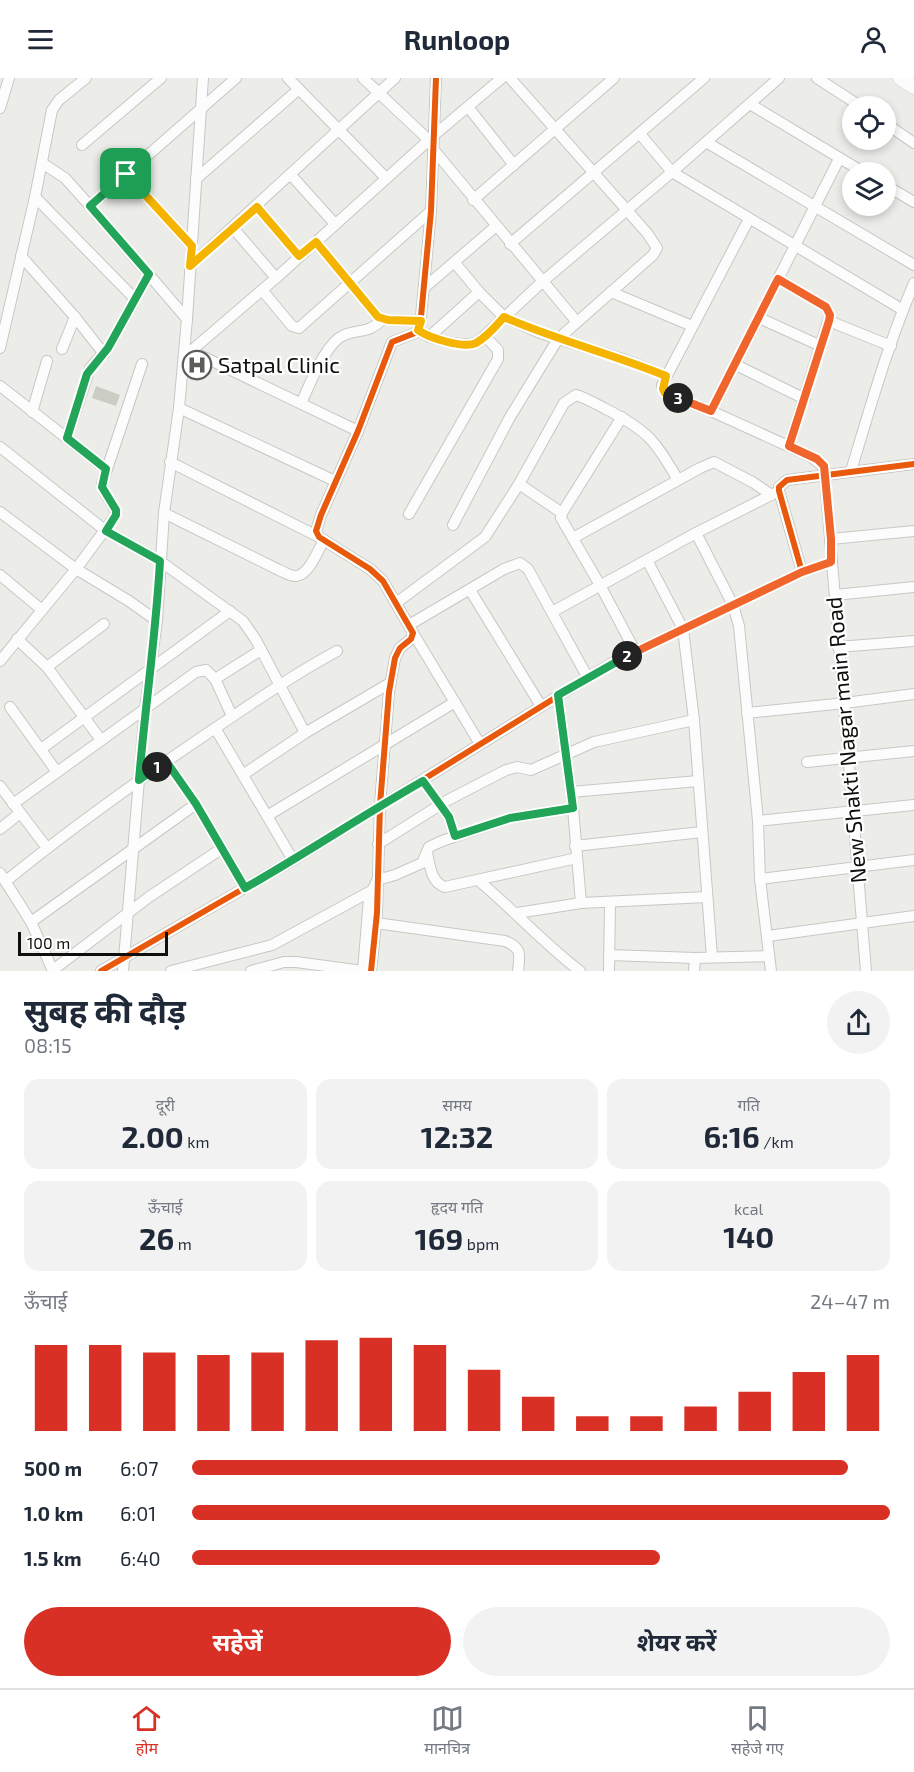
<!DOCTYPE html>
<html lang="hi">
<head>
<meta charset="utf-8">
<style>
	body { margin:0; font-family:"Exo 2","Noto Sans Devanagari",sans-serif; background:#f2f2f3; color:#1f2937; height:100vh; display:flex; flex-direction:column; font-size:22px; white-space:nowrap }
	* { box-sizing:border-box; margin:0 }
	p { font-size:20px; color:#747a83 }
	.icon { flex:none; width:33px; height:33px; fill:none; stroke:currentColor; stroke-width:2; stroke-linecap:round; stroke-linejoin:round }
	.map { position:relative; height:893px; overflow:hidden }
	.drawer { display:flex; flex-direction:column; background:#fff; flex:1 }
	.drawer>* { flex:none }
	.buttons { position:absolute; left:842px; top:18px; display:grid; gap:12px }
	.buttons a { display:grid; place-items:center; width:54px; height:54px; border-radius:50%; background:#fff; box-shadow:0 3px 9px #0003; font-size:30px }
	.scale { position:absolute; left:18px; bottom:15px; width:150px; box-sizing:border-box; padding-left:6px; border:3px solid #0f100d; border-top:0; font-size:16px; line-height:21px; white-space:nowrap; color:#0f100d; -webkit-text-stroke:4px #fff; paint-order:stroke }
	.pin { position:absolute; display:grid; place-items:center; width:51px; height:51px; color:#fff; margin:-26px; border-radius:12px; box-shadow:0 3px 9px #0006 }
	.km { position:absolute; width:30px; height:30px; margin:-15px; border-radius:50%; background:#222; color:#fff; font-size:16px; line-height:30px; text-align:center }
	.round { display:grid; place-items:center; flex:none; width:63px; height:63px; border-radius:32px; background:#f2f2f3 }
	.overview { display:flex; align-items:center; justify-content:space-between; height:102px; padding:0 24px }
	h1 { font-size:33px; font-weight:700; line-height:45px }
	.metrics { display:grid; grid-template-columns:repeat(3,1fr); gap:9px; height:102px; padding:6px 24px }
	.metrics div { display:grid; align-content:center; border-radius:15px; background:#f2f2f3; text-align:center }
	.metrics b { font-size:30px; font-weight:700 }
	.metrics small { font-size:16px; font-weight:400 }
	.metrics p { font-size:16px }
	.chart { height:168px; padding:12px 24px }
	.chart p { display:flex; justify-content:space-between }
	.chart svg { width:100%; height:108px; margin-top:6px; stroke:#d93025; stroke-width:6 }
	.primary-button { display:flex; gap:12px; margin-top:auto; padding:12px 24px }
	.primary-button a { flex:1; height:69px; border-radius:36px; background:#d93025; color:#fff; font-size:24px; font-weight:700; line-height:69px; text-align:center }
	.primary-button a+a { background:#f2f2f3; color:#1f2937 }
	ul { padding:0 24px; list-style:none; font-size:20px }
	li { display:grid; grid-template-columns:96px 72px 1fr; align-items:center; height:45px }
	li i { height:15px; border-radius:8px; background:#d93025 }
	header { display:flex; justify-content:space-between; align-items:center; height:78px; padding:0 24px; background:#fff; font-size:27px; font-weight:700 }
	.menu { display:flex; justify-content:space-around; align-items:center; height:84px; border-top:2px solid #e0e1e3; background:#fff; font-size:16px; color:#747a83 }
	.menu a { display:grid; justify-items:center; gap:3px }
	.menu .current { color:#d93025 }
	.map>svg:first-child { display:block }
</style>
</head>
<body>
<header><svg class="icon" aria-label="menu" viewBox="0 0 24 24"><path d="M4 6h16M4 12h16M4 18h16"/></svg>Runloop<svg class="icon" aria-label="person" viewBox="0 0 24 24"><circle cx="12" cy="8" r="4"/><path d="M4 21q1-7 8-7t8 7"/></svg></header>
<div class="map">
<svg width="914" height="893" viewBox="0 0 914 893">
	<rect width="100%" height="100%" fill="#ecede9"/>
	<g fill="#cbcdc4">
		<polygon points="191,281 205,288 200,300 190,295"/>
		<polygon points="96,308 120,317 116,328 92,320"/>
	</g>
	<g fill="none" stroke-linecap="round" stroke-linejoin="round">
		<g stroke="#c7c8c5" stroke-width="12">
			<g id="minor">
				<polyline points="288,0 386,100"/>
				<polyline points="363,0 433,66"/>
				<polyline points="817,0 860,28"/>
				<polyline points="750,26 863,94"/>
				<polyline points="468,29 514,87"/>
				<polyline points="0,30 9,0"/>
				<polyline points="885,45 914,65"/>
				<polyline points="640,56 672,94 779,0"/>
				<polyline points="433,58 502,0"/>
				<polyline points="706,64 914,187"/>
				<polyline points="82,67 161,0"/>
				<polyline points="433,71 576,243"/>
				<path d="M 839,81 L 711,333 L 810,378 L 824,389 C 839,557 852,725 866,893"/>
				<polyline points="42,85 65,100 90,128"/>
				<polyline points="126,96 192,168"/>
				<polyline points="291,97 335,146"/>
				<polyline points="196,101 299,11"/>
				<polyline points="885,107 914,124"/>
				<polyline points="35,119 135,221"/>
				<polyline points="473,122 614,0"/>
				<polyline points="257,129 299,178"/>
				<polyline points="233,150 276,200"/>
				<polyline points="316,164 378,239 388,242 421,243"/>
				<polyline points="510,166 704,0"/>
				<polyline points="21,178 75,239 104,276"/>
				<polyline points="455,185 479,214 504,239 540,255 626,282 666,298"/>
				<polyline points="190,188 395,0"/>
				<polyline points="778,201 826,229 830,237 789,368"/>
				<polyline points="424,210 495,149"/>
				<polyline points="262,212 292,248 299,250 431,133"/>
				<polyline points="611,214 692,248"/>
				<polyline points="759,240 821,268"/>
				<polyline points="187,241 90,128 236,0"/>
				<polyline points="829,243 891,268"/>
				<path d="M 418,253 C 431,261 463,270 478,264 L 542,204 L 672,94 L 903,232"/>
				<polyline points="429,259 479,214"/>
				<polyline points="0,270 35,119 52,32 59,22 86,0"/>
				<polyline points="185,270 358,353"/>
				<polyline points="62,271 75,239"/>
				<polyline points="191,273 276,200 429,62"/>
				<polyline points="736,287 805,321"/>
				<polyline points="0,308 106,391"/>
				<path d="M 301,325 C 310,307 325,265 344,257 C 362,250 366,257 383,241"/>
				<polyline points="179,330 335,403"/>
				<polyline points="711,333 665,315 662,307 749,141"/>
				<polyline points="32,334 47,283"/>
				<polyline points="622,339 562,435 561,440 600,507 635,573"/>
				<polyline points="67,360 90,290 108,270 149,196"/>
				<polyline points="0,369 106,453 160,483 243,543 256,562 305,655"/>
				<polyline points="170,384 319,459"/>
				<path d="M 851,393 C 870,330 888,266 914,205"/>
				<polyline points="519,406 562,435"/>
				<polyline points="0,434 76,491 129,523 157,543"/>
				<path d="M 164,435 L 279,492 C 284,494 291,499 297,498 C 310,495 318,472 324,462"/>
				<polyline points="409,436 498,281 498,272 485,258"/>
				<polyline points="453,447 510,339 558,261 653,177 657,170 647,155 510,0"/>
				<polyline points="696,455 733,527 739,548 758,743 760,801 771,893"/>
				<polyline points="573,460 700,390 714,384 754,405 770,416"/>
				<polyline points="831,461 914,453"/>
				<polyline points="647,482 683,551 694,642 712,879"/>
				<polyline points="802,494 832,484"/>
				<polyline points="0,497 42,532"/>
				<polyline points="470,512 541,628"/>
				<polyline points="835,517 914,509"/>
				<path d="M 396,525 L 485,459 L 519,406 L 564,325 L 576,317 C 586,320 596,326 606,331 C 648,353 655,362 678,402"/>
				<polyline points="552,534 696,455 779,413"/>
				<polyline points="409,547 504,491 520,485 528,491 534,502 588,600"/>
				<polyline points="413,555 480,666"/>
				<polyline points="17,561 47,589 101,662"/>
				<polyline points="838,569 914,563"/>
				<path d="M 0,583 L 76,491 L 116,437 C 115,426 104,418 102,406 L 142,286"/>
				<polyline points="47,589 104,546"/>
				<polyline points="215,601 261,572"/>
				<polyline points="558,617 573,730 581,825"/>
				<polyline points="10,629 57,694"/>
				<polyline points="747,635 845,625 914,616"/>
				<polyline points="215,650 293,782"/>
				<polyline points="41,671 230,533"/>
				<polyline points="166,683 196,726 245,810"/>
				<polyline points="807,684 914,673"/>
				<polyline points="244,696 305,655 390,605"/>
				<polyline points="423,703 449,739 455,758"/>
				<polyline points="0,708 47,770"/>
				<polyline points="571,714 698,703"/>
				<polyline points="13,726 196,594 206,592 215,601 232,638"/>
				<polyline points="267,738 455,624"/>
				<polyline points="758,743 914,727"/>
				<polyline points="0,751 20,735"/>
				<polyline points="378,766 448,722 506,692 517,689 531,692 594,664 694,642"/>
				<polyline points="575,768 702,754"/>
				<path d="M 427,775 C 430,787 431,805 445,809 L 577,780"/>
				<polyline points="0,795 31,844 53,893"/>
				<polyline points="760,801 914,782"/>
				<path d="M 6,803 C 70,751 137,703 205,657 C 248,628 291,598 337,573"/>
				<path d="M 479,803 C 514,832 544,866 580,893"/>
				<polyline points="517,835 581,825 707,819"/>
				<polyline points="31,844 196,726"/>
				<path d="M 376,845 L 505,863 C 522,870 520,876 518,893"/>
				<polyline points="768,858 914,838"/>
				<polyline points="609,877 695,880 769,878"/>
				<polyline points="53,892 149,819 221,771"/>
				<polyline points="101,893 293,782 610,586 802,494 779,413 779,409 787,402 914,386"/>
				<polyline points="123,893 145,630 157,543 164,435 179,330 187,241 203,0"/>
				<polyline points="171,893 272,867 371,813"/>
				<polyline points="251,893 284,884 296,884 363,893"/>
				<polyline points="363,893 369,820 377,802 395,797 422,785 429,769 442,763 510,740 573,730"/>
				<polyline points="371,893 377,835 380,727 389,614 395,580 400,570 411,561 413,555 383,503 370,491 319,459 316,453 321,437 358,353 392,264 415,255 420,249 431,133 436,0"/>
				<polyline points="609,893 610,824"/>
				<polyline points="694,893 695,880"/>
			</g>
		</g>
		<g stroke="#c7c8c5" stroke-width="15">
			<polyline id="tertiary" points="900,0 914,9"/>
		</g>
		<use href="#minor" stroke="#fcfcfc" stroke-width="10"/>
		<use href="#tertiary" stroke="#fcfcfc" stroke-width="14"/>
		<g stroke="#fff" stroke-width="10">
			<g id="cycleway">
				<polyline points="101,893 293,782 610,586 802,494 779,413 779,409 787,402 914,386"/>
				<polyline points="371,893 377,835 380,727 389,614 395,580 400,570 411,561 413,555 383,503 370,491 319,459 316,453 321,437 358,353 392,264 415,255 420,249 431,133 436,0"/>
			</g>
		</g>
		<use href="#cycleway" stroke="#e8590c" stroke-width="6"/>
	</g>
	<g fill="none" stroke-linecap="round" stroke-linejoin="round">
		<g stroke="#fff" stroke-width="12">
			<path id="split-1" d="M 126,96 L 90,128 L 149,196 L 108,270 L 87,296 L 67,360 L 106,391 L 102,409 L 116,432 L 116,437 L 106,453 L 160,483 C 156,556 145,629 139,702 L 157,689"/>
		</g>
		<g stroke="#fff" stroke-width="12">
			<path id="split-2" d="M 157,689 L 166,683 L 196,726 L 245,810 C 305,776 363,737 423,703 L 449,739 L 455,758 L 510,740 L 573,730 L 558,617 L 627,578"/>
		</g>
		<g stroke="#fff" stroke-width="12">
			<polyline id="split-3" points="627,578 802,494 831,484 831,461 824,388 817,381 789,368 829,243 830,237 826,229 778,201 711,333 678,320"/>
		</g>
		<g stroke="#fff" stroke-width="12">
			<path id="split-4" d="M 126,96 L 192,168 L 190,188 L 257,129 L 299,178 L 316,164 L 378,239 L 388,242 L 421,243 L 418,252 C 429,260 464,271 476,265 C 487,259 496,248 504,239 C 556,262 613,276 666,298 L 663,311 L 665,315 L 678,320"/>
		</g>
		<use href="#split-1" stroke="#22a559" stroke-width="8"/>
		<use href="#split-2" stroke="#22a559" stroke-width="8"/>
		<use href="#split-3" stroke="#f0652b" stroke-width="8"/>
		<use href="#split-4" stroke="#f5b400" stroke-width="8"/>
	</g>
	<defs>
		<g id="hospital-ring" transform="scale(1.5)"><circle r="9.5" fill="#fff" stroke="#5c5d5a" stroke-width="1.5"/><path d="M-5-5h3v3.5h4V-5h3V5h-3V1.5h-4V5h-3Z" fill="#5c5d5a"/></g>
	</defs>
	<g fill-rule="evenodd">
		<use href="#hospital-ring" x="197" y="287"/>
	</g>
	<g text-anchor="middle" stroke-width="4.5" stroke-linejoin="round" paint-order="stroke">
		<g font-size="22" fill="#0f100d" stroke="#fff" text-anchor="start">
			<text x="218" y="295">Satpal Clinic</text>
		</g>
		<g font-size="22" fill="#0f100d" stroke="#fff">
			<text transform="translate(846 662) rotate(-95)" y="8">New Shakti Nagar main Road</text>
		</g>
	</g>
</svg>
<div class="buttons">
<a><svg class="icon" aria-label="locate" viewBox="0 0 24 24"><circle cx="12" cy="12" r="6"/><path d="M12 2v4M12 18v4M2 12h4M18 12h4"/></svg></a>
<a><svg class="icon" aria-label="layers" viewBox="0 0 24 24"><path d="M12 4l9 5-9 5-9-5zM3 14l9 5 9-5"/></svg></a>
</div>
<div class="scale">100 m</div>
<div class="pin" style="left:126px;top:96px;background:#1e9e55"><svg class="icon" aria-label="arrive" viewBox="0 0 24 24"><path d="M6 21V4h12l-3 4 3 4H6"/></svg></div>
<b class="km" style="left:157px;top:689px">1</b>
<b class="km" style="left:627px;top:578px">2</b>
<b class="km" style="left:678px;top:320px">3</b>
</div>
<section class="drawer">
<div class="overview"><div><h1>सुबह की दौड़</h1><p>08:15</p></div><a class="round"><svg class="icon" aria-label="share" viewBox="0 0 24 24"><path d="M12 15V3M7 8l5-5 5 5M5 13v7h14v-7"/></svg></a></div>
<div class="metrics">
<div><p>दूरी</p><b>2.00<small> km</small></b></div>
<div><p>समय</p><b>12:32</b></div>
<div><p>गति</p><b>6:16<small> /km</small></b></div>
</div>
<div class="metrics">
<div><p>ऊँचाई</p><b>26<small> m</small></b></div>
<div><p>हृदय गति</p><b>169<small> bpm</small></b></div>
<div><p>kcal</p><b>140</b></div>
</div>
<div class="chart"><p><span>ऊँचाई</span>24–47 m</p>
<svg viewBox="0 0 160 44" preserveAspectRatio="none"><path d="M5 44V9M15 44V9M25 44V12M35 44V13M45 44V12M55 44V7M65 44V6M75 44V9M85 44V19M95 44V30M105 44V38M115 44V38M125 44V34M135 44V28M145 44V20M155 44V13"/></svg>
</div>
<ul>
<li><b>500 m</b>6:07<i style="width:94%"></i></li>
<li><b>1.0 km</b>6:01<i style="width:100%"></i></li>
<li><b>1.5 km</b>6:40<i style="width:67%"></i></li>
</ul>
<div class="primary-button"><a>सहेजें</a><a>शेयर करें</a></div>
</section>
<nav class="menu">
<a class="current"><svg class="icon" aria-label="home" viewBox="0 0 24 24"><path d="M3 11l9-7 9 7M6 9v11h12V9"/></svg>होम</a>
<a><svg class="icon" aria-label="map" viewBox="0 0 24 24"><path d="M3 6l6-2 6 2 6-2v14l-6 2-6-2-6 2zM9 4v14M15 6v14"/></svg>मानचित्र</a>
<a><svg class="icon" aria-label="saved" viewBox="0 0 24 24"><path d="M7 4h10v16l-5-4-5 4z"/></svg>सहेजे गए</a>
</nav>
</body>
</html>
